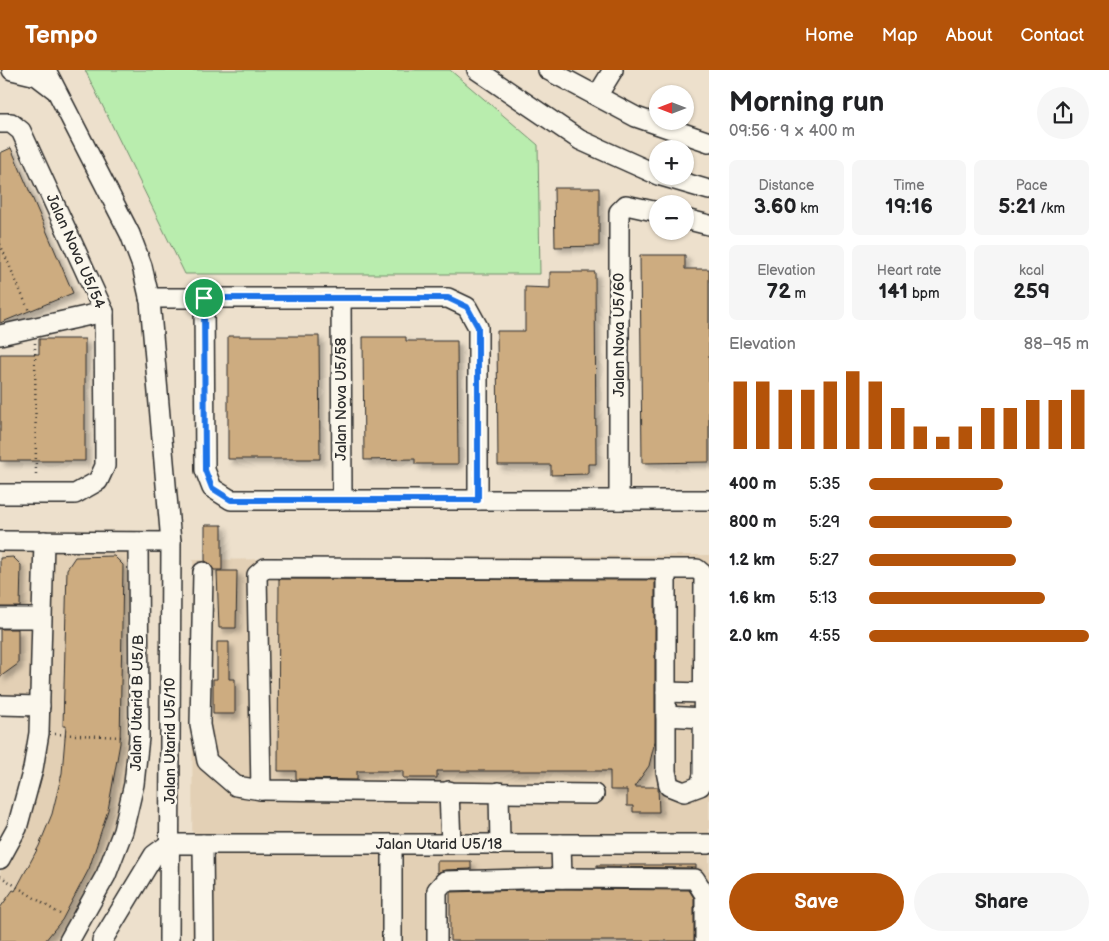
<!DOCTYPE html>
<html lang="en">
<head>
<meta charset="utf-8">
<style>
	body { margin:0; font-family:"Balsamiq Sans",sans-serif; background:#f6f6f6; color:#202124; height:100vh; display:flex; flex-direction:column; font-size:19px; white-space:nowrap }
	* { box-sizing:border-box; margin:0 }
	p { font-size:16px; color:#757577 }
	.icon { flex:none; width:28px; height:28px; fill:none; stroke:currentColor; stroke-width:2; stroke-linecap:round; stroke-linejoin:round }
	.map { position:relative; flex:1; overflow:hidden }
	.sheet { display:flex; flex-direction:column; background:#fff; width:400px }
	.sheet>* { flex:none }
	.needle { width:32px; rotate:270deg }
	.buttons { position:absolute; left:649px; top:15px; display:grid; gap:10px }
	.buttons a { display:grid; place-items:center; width:45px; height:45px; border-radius:50%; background:#fff; box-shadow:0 1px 4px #0004; font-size:25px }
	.pin { position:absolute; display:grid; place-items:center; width:42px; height:42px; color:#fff; margin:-21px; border:2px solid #fff; border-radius:50%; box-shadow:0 1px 5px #0007 }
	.round { display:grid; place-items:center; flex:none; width:52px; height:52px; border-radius:26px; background:#f6f6f6 }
	.head { display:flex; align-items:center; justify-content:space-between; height:85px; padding:0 20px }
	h1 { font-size:28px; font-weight:800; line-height:38px }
	.metrics { display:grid; grid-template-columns:repeat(3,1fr); gap:8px; height:85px; padding:5px 20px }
	.metrics div { display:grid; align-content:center; border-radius:8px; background:#f6f6f6; text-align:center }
	.metrics b { font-size:21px; font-weight:800 }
	.metrics small { font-size:14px; font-weight:400 }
	.metrics p { font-size:14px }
	.chart { height:140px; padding:10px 20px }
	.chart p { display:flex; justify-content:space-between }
	.chart svg { width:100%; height:90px; margin-top:5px; stroke:#b45309; stroke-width:6 }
	.cta { display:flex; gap:10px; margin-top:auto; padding:10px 20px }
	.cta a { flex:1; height:58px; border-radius:30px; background:#b45309; color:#fff; font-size:20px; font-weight:800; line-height:58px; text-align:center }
	.cta a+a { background:#f6f6f6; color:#202124 }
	ul { padding:0 20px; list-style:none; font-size:16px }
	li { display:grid; grid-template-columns:80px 60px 1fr; align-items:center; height:38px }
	li i { height:12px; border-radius:6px; background:#b45309 }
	header { display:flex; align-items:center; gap:30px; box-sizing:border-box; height:70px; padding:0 25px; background:#b45309; color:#fff }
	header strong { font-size:24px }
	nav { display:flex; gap:28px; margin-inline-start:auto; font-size:18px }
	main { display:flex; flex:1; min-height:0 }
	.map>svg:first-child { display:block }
</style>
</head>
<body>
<header>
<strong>Tempo</strong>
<nav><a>Home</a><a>Map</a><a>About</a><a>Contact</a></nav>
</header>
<main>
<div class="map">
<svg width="709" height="871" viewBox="0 0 709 871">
	<defs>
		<filter id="shadow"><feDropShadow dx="4.5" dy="4.5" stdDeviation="2.5" flood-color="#0004"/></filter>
	</defs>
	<rect width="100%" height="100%" fill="#ede0cc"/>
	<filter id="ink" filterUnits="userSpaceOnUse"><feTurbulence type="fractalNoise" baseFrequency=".02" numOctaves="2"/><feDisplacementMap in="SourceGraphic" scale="10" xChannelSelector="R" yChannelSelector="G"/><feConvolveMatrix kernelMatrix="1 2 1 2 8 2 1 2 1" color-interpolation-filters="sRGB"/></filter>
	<g filter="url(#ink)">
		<g fill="#e3d0b5">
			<polygon points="131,477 133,661 128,713 101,803 61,871 0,871 0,802 18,777 36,728 48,674 49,628 0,627 0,478"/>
			<polygon points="709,485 709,871 192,871 193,490"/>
		</g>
		<polygon fill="#b9edae" stroke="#728c6c" points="85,0 450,0 538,75 540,204 185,204"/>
		<g fill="#cdac80" stroke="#2b2b2b" filter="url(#shadow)">
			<polygon points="11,78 73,223 0,253 0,83"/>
			<polygon points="554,118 599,118 599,176 555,177"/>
			<polygon points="640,185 685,185 685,199 709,199 709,392 642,393"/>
			<polygon points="550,202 595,202 596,394 588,394 588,404 551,405 551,395 498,395 497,261 525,261 525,217 550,218"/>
			<polygon points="228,266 319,266 320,389 228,389"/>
			<polygon points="363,267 406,267 406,271 457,271 458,394 415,394 415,389 364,390"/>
			<polygon points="39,269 85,269 85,391 0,391 0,284 39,284"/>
			<polygon points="205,455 222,455 222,500 214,500 209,493 205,491"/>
			<polygon points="114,486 123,495 120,673 108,740 89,799 62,850 45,871 0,871 0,838 13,820 15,821 39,776 52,744 62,703 66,656 63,656 67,499 75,487"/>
			<polygon points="13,487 21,495 20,537 0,537 0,488"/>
			<polygon points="217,501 237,501 236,558 219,558"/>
			<polygon points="279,509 655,510 655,671 649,696 634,717 658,717 659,742 633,742 633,736 627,736 627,720 610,720 610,701 437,701 437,708 403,708 403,701 357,701 357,710 296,709 296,701 278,701"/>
			<polygon points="0,559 18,559 18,594 0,607"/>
			<polygon points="217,572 229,572 229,609 235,609 235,644 213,644 213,609 217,609"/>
			<polygon points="437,791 471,791 471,799 445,800 437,803"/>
			<polygon points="597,795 696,795 696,798 597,797"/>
			<polygon points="562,819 689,820 694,828 694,871 450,871 450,822"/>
		</g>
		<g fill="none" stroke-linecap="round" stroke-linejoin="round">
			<g stroke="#2b2b2b" stroke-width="22">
				<g id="minor">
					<polyline points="12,0 37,6 54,19"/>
					<polyline points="46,0 130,164 142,196 150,231 171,472 169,871"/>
					<polyline points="477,0 580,70 658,105"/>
					<polyline points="548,0 636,47 709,72"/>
					<polyline points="597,26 613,0"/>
					<polyline points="0,53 11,53 21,61 104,242 105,381 105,396 98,411 75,424 0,424"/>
					<polyline points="661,106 709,120"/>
					<polyline points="685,149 709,155"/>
					<polyline points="149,228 448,228 467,237 478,257 478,430"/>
					<polyline points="204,228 205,400 212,418 231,430 709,430"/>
					<polyline points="341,228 342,430"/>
					<polyline points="0,265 104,242"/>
					<polyline points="619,430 619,142 626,135 658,142"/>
					<polyline points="0,471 171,472"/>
					<polygon points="666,499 697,499 704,505 703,705 700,716 684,722 669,716 666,701"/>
					<polyline points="203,502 200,655 207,691 236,716 261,720 594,724"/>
					<polyline points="0,548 41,548"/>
					<polyline points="666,622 703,623"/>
					<polyline points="0,635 40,636"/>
					<polyline points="666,646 703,648"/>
					<polyline points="261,720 257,505 265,498 666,499"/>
					<polyline points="449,721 451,774"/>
					<polyline points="499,722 500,774"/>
					<polyline points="169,774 709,774"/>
					<polyline points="203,774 204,871"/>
					<polyline points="392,774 392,871"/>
					<polyline points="561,774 562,808"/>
					<polyline points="0,789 17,758 33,699 39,663 44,471"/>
					<polyline points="69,871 106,805 123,761 134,714 139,667 138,472"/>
					<polyline points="102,871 154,785 169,774"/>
					<polyline points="437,871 437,820 445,811 562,808 695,809 705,825 705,871"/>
				</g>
			</g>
			<g stroke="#2b2b2b" stroke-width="2.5" stroke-dasharray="1 4" stroke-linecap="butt">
				<polyline points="0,174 29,241"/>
				<polyline points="35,273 36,407"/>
				<polyline points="55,664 122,667"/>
				<polyline points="0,806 63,846"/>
			</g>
			<use href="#minor" stroke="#fbf7ec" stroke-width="19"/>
		</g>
	</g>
	<g fill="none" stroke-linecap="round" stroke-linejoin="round" filter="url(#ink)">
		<g stroke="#fff" stroke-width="10">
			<polygon id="route" points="204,228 448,228 467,237 478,257 478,430 231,430 212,418 205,400"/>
		</g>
		<use href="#route" stroke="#1a73e8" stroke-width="6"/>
	</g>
	<g text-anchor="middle" stroke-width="5" stroke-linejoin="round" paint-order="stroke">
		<g font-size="15" fill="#2b2b2b" stroke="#fbf7ec">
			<text transform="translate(76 181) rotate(66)" y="5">Jalan Nova U5/54</text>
			<text transform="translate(619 265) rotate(-90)" y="5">Jalan Nova U5/60</text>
			<text transform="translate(341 329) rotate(-90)" y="5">Jalan Nova U5/58</text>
			<text transform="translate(137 633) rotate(-89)" y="5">Jalan Utarid B U5/B</text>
			<text transform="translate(170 671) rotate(-90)" y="5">Jalan Utarid U5/10</text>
			<text x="439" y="779">Jalan Utarid U5/18</text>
		</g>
	</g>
</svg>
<div class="buttons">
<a><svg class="needle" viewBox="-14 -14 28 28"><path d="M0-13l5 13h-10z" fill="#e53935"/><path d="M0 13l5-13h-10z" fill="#757577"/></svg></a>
<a>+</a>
<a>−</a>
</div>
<div class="pin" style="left:204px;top:228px;background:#1e9e55"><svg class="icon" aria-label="arrive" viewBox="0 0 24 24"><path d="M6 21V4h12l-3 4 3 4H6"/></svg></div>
</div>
<section class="sheet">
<div class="head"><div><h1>Morning run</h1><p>09:56 · 9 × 400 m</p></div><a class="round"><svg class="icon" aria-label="share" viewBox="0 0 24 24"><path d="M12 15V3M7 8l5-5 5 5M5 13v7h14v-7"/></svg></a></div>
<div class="metrics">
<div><p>Distance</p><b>3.60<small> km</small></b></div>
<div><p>Time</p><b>19:16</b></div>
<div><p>Pace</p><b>5:21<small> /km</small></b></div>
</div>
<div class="metrics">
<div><p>Elevation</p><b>72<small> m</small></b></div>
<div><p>Heart rate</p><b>141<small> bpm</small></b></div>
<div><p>kcal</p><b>259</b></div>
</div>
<div class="chart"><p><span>Elevation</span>88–95 m</p>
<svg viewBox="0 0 160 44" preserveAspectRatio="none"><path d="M5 44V11M15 44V11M25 44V15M35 44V15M45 44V11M55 44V6M65 44V11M75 44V24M85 44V33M95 44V38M105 44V33M115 44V24M125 44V24M135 44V20M145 44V20M155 44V15"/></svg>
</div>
<ul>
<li><b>400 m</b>5:35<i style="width:61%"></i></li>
<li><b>800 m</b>5:29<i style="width:65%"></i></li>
<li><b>1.2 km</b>5:27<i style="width:67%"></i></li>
<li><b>1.6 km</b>5:13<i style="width:80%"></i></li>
<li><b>2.0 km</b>4:55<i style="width:100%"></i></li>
</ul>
<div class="cta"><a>Save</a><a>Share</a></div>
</section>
</main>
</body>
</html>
